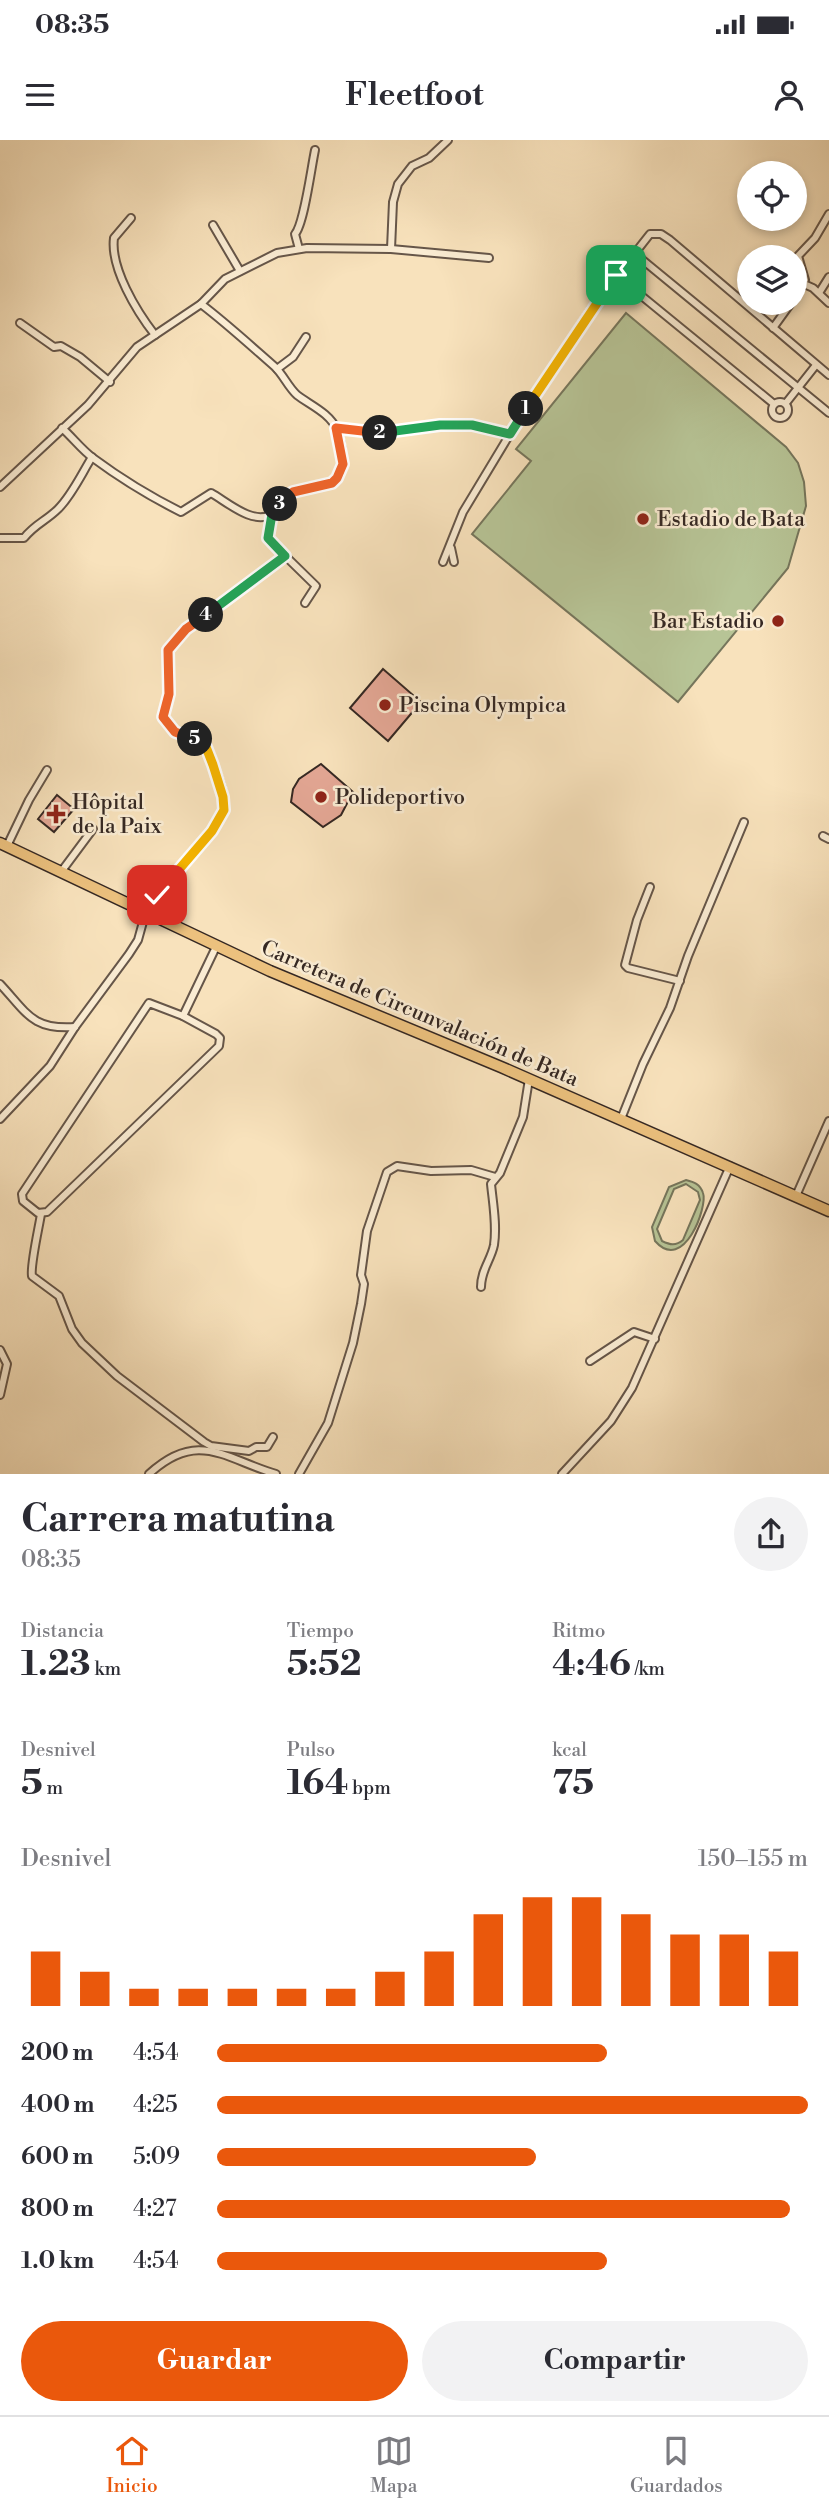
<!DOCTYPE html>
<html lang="es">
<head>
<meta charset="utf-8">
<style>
	body { margin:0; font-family:"Libre Bodoni",serif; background:#f2f2f3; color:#2b2b33; height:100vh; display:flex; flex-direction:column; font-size:26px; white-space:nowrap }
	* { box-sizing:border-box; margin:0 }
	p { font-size:23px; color:#7c7c81 }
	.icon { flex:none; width:38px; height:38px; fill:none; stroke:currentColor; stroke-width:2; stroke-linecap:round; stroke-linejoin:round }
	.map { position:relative; height:1334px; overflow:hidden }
	.panel { display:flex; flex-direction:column; background:#fff; flex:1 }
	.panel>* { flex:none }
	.fabs { position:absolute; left:737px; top:21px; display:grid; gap:14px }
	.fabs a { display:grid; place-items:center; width:70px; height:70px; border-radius:50%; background:#fff; box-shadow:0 4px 10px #0003; font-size:35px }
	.pin { position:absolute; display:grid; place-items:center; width:60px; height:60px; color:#fff; margin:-30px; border-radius:14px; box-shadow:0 4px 10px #0006 }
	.km { position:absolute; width:35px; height:35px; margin:-18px; border-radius:50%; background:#222; color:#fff; font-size:19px; line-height:35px; text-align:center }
	.round { display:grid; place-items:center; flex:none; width:74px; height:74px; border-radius:37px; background:#f2f2f3 }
	.head { display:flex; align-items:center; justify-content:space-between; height:119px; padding:0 21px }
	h1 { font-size:38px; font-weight:700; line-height:52px }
	.stats { display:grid; grid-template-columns:repeat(3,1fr); gap:10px; height:119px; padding:7px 21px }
	.stats div { display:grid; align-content:center }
	.stats b { font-size:35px; font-weight:700 }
	.stats small { font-size:19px; font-weight:400 }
	.stats p { font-size:19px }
	.chart { height:196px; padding:14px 21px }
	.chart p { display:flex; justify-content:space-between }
	.chart svg { width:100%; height:126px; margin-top:7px; stroke:#ea580c; stroke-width:6 }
	.button { display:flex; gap:14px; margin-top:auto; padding:14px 21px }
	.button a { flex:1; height:80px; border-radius:42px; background:#ea580c; color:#fff; font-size:28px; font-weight:700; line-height:80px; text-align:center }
	.button a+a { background:#f2f2f3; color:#2b2b33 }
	ul { padding:0 21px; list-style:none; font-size:23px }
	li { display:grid; grid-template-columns:112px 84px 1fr; align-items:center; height:52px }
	li i { height:18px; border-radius:9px; background:#ea580c }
	.status { display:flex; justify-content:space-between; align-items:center; height:49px; padding:0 35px; background:#fff; direction:ltr }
	.status svg { height:19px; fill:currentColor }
	header { display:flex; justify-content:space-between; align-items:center; height:91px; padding:0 21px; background:#fff; font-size:32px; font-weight:700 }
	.menu { display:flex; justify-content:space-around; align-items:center; height:98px; border-top:2px solid #e1e1e2; background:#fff; font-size:19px; color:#7c7c81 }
	.menu a { display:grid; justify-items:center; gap:4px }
	.menu .current { color:#ea580c }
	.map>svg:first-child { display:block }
</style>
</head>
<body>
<div class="status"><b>08:35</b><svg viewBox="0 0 49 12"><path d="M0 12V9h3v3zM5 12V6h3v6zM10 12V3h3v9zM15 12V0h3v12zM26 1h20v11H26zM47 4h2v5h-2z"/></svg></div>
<header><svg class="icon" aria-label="menu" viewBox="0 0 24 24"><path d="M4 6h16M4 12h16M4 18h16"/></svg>Fleetfoot<svg class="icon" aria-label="person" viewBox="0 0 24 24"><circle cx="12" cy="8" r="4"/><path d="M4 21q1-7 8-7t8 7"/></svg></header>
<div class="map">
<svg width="829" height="1334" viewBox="0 0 829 1334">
	<rect width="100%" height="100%" fill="#f8e2bc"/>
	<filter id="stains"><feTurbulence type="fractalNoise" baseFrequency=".00286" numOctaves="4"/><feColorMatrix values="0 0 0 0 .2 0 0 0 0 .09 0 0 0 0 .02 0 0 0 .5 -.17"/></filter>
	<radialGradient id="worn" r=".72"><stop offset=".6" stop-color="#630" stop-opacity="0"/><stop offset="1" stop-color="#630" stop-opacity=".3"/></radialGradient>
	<g fill="#b7c496" stroke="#76765c" stroke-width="2" fill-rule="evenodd">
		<polygon points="626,173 786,307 798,323 804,342 806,366 788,428 678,562 472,394 531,321 516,309"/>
		<path d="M 686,1040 C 694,1042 700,1044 703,1053 C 708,1066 684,1134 655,1101 L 652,1087 L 669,1047 ZM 686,1044 L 698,1052 L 700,1060 L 683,1100 C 676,1106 670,1105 662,1101 L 657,1089 L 674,1049 Z"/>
	</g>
	<g fill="#e4a795" stroke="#352823" stroke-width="2">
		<polygon points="383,529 421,562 388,601 350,568"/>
		<polygon points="321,624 353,652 341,675 323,687 291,662 293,649 299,639"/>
		<polygon points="57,655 74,669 54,692 38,679"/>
	</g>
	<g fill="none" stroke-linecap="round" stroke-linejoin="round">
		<g stroke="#665649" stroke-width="10">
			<g id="minor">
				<path d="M 131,78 L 114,98 C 110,128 137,172 155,195"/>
				<polyline points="213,85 240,131"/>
				<path d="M 299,109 L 295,94 C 304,84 311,29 315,10"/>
				<polyline points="391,109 489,118"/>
				<polyline points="634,113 829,273"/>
				<polyline points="616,135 774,264"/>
				<polyline points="804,144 813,148 829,163"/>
				<polyline points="819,153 829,137"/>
				<polyline points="794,158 805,140 798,116 815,98 829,74"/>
				<polyline points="20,183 54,207 61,206 80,217 110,242"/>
				<polyline points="773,188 791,163"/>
				<polyline points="277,229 293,217 306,197"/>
				<circle cx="780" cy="270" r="8"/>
				<polyline points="786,263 816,225"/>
				<path d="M 62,288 C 73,298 82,310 93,318 C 120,338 151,357 181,372 L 211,353 C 226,361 253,386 272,374 C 280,368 284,356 295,352 C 308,346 330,349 339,336 C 346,326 341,301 337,290 C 330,273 310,265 297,255 C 288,247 283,234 274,226 C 250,205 226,183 201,164"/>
				<polyline points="336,288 384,293 440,285 472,285 510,294"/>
				<polyline points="0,347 88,265 137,207 201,164 225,139 277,113 307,108 391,109 393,62 398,44 412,26 429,18 448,0"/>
				<polyline points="272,374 269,400 316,446 305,463"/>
				<path d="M 0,398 L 24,398 C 35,384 46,381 58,369 C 72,355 81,335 92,317"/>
				<polyline points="451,408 454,422"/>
				<polyline points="443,422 463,372 510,294 591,169 650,94 661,94 670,100 829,235"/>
				<polyline points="823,696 829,699"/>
				<polyline points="7,706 29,660 47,630"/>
				<polyline points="61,732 93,689"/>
				<polyline points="650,747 637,780 625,825 628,828 680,841"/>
				<path d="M 167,770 L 157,755 L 158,751 C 173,734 219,690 224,670 C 228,655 212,621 206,607 C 194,591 175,603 163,577 L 169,554 L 168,510 L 186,489 L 285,416"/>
				<path d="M 0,844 C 27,873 32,890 75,887"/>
				<polygon points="149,863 183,876 216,894 220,898 219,906 47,1072 38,1073 23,1061 22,1054"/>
				<polyline points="183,876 216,807"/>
				<polyline points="0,979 50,926 75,887 129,814 138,800 146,771"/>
				<polyline points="621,979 643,924 670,868 688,816 744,682"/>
				<polyline points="796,1056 829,981"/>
				<path d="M 41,1074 C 39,1087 30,1126 32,1136 L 59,1156 L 72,1189 L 82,1203 L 117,1236 L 204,1302 L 211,1306 L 249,1311 L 256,1307 L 267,1307 L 273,1297"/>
				<path d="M 481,1147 C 481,1130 491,1120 494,1105 C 497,1085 493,1064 491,1044 L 500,1033 L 523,977 L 529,939"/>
				<polyline points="0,1210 7,1224 0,1255"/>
				<polyline points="590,1221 634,1192 655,1199"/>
				<path d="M 149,1334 C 198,1289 225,1319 276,1334"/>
				<polyline points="299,1334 328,1283 353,1203 361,1164 364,1144 361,1135 367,1091 387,1032 397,1026 431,1031 471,1030 495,1037"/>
				<polyline points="562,1334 611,1281 632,1248 730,1026"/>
			</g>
		</g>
		<g stroke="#352823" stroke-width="13">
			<polyline id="primary" points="0,703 270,831 501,927 829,1071"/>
		</g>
		<use href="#minor" stroke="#faecd3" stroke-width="6"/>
		<use href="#primary" stroke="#ecc17e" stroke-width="10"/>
	</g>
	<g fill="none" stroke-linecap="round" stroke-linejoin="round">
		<g stroke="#fff" stroke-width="14">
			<polyline id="split-1" points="526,269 616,135"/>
		</g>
		<g stroke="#fff" stroke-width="14">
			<polyline id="split-2" points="380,293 440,285 472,285 510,294 526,269"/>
		</g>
		<g stroke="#fff" stroke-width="14">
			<polyline id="split-3" points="280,364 293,352 332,343 337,338 343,324 336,288 380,293"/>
		</g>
		<g stroke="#fff" stroke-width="14">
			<polyline id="split-4" points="206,475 285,416 268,398 272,374 280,364"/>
		</g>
		<g stroke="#fff" stroke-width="14">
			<polyline id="split-5" points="195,599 175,592 163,577 169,554 168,510 186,489 206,475"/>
		</g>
		<g stroke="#fff" stroke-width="14">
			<polyline id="split-6" points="157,755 212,691 224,670 223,657 213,625 206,607 195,599"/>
		</g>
		<use href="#split-1" stroke="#f5b400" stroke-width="9"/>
		<use href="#split-2" stroke="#22a559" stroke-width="9"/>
		<use href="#split-3" stroke="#f0652b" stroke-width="9"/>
		<use href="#split-4" stroke="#22a559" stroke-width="9"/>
		<use href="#split-5" stroke="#f0652b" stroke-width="9"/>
		<use href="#split-6" stroke="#f5b400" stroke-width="9"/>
	</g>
	<g fill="#8f2418" stroke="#faecd3" stroke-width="2.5">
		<circle cx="643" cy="379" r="7"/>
		<circle cx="778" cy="481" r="7"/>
		<circle cx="385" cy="565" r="7"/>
		<circle cx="321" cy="657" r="7"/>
		<path d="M52.5 663.5h7v7h7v7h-7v7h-7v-7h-7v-7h7z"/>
	</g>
	<g text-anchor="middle" stroke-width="5" stroke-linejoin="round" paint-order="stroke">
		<g font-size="21" fill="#352823" stroke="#faecd3" text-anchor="start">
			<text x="657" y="386">Estadio de Bata</text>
			<text x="764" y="488" text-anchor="end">Bar Estadio</text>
			<text x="399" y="572">Piscina Olympica</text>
			<text x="335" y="664">Polideportivo</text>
			<text x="72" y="669">Hôpital<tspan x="72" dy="24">de la Paix</tspan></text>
		</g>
		<g font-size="21" fill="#352823" stroke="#faecd3">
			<text transform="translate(420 873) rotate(23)" y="7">Carretera de Circunvalación de Bata</text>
		</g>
	</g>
	<rect width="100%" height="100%" filter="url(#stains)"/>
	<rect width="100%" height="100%" fill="url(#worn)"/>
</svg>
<div class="fabs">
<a><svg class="icon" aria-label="locate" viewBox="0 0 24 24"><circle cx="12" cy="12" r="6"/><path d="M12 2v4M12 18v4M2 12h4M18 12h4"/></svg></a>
<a><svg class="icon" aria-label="layers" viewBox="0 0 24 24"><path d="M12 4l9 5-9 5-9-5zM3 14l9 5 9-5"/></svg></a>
</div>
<div class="pin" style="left:616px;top:135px;background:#1e9e55"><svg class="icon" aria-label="arrive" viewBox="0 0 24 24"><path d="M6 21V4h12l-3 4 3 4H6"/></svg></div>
<div class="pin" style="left:157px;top:755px;background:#d93025"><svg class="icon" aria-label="check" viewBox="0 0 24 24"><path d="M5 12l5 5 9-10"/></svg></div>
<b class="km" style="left:526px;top:269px">1</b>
<b class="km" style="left:380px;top:293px">2</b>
<b class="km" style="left:280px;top:364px">3</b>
<b class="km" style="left:206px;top:475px">4</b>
<b class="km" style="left:195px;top:599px">5</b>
</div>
<section class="panel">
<div class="head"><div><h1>Carrera matutina</h1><p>08:35</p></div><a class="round"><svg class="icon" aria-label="share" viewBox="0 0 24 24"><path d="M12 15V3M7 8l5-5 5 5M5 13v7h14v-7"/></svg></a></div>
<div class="stats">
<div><p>Distancia</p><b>1.23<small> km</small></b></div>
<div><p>Tiempo</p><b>5:52</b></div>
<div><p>Ritmo</p><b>4:46<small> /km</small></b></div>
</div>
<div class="stats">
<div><p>Desnivel</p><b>5<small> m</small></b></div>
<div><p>Pulso</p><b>164<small> bpm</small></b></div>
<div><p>kcal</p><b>75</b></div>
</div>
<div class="chart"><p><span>Desnivel</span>150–155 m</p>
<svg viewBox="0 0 160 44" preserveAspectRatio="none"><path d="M5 44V25M15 44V32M25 44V38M35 44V38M45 44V38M55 44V38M65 44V38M75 44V32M85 44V25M95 44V12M105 44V6M115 44V6M125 44V12M135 44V19M145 44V19M155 44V25"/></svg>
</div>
<ul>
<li><b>200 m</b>4:54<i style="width:66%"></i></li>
<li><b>400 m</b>4:25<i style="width:100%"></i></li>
<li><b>600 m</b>5:09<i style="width:54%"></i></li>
<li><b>800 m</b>4:27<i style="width:97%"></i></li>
<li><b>1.0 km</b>4:54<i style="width:66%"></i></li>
</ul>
<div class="button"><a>Guardar</a><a>Compartir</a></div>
</section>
<nav class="menu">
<a class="current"><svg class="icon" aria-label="home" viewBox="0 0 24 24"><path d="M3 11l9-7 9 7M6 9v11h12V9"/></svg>Inicio</a>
<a><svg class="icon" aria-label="map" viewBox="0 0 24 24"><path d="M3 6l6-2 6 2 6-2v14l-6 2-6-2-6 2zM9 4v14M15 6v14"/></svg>Mapa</a>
<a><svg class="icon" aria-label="saved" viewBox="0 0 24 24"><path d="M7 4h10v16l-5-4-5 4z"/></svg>Guardados</a>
</nav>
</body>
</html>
